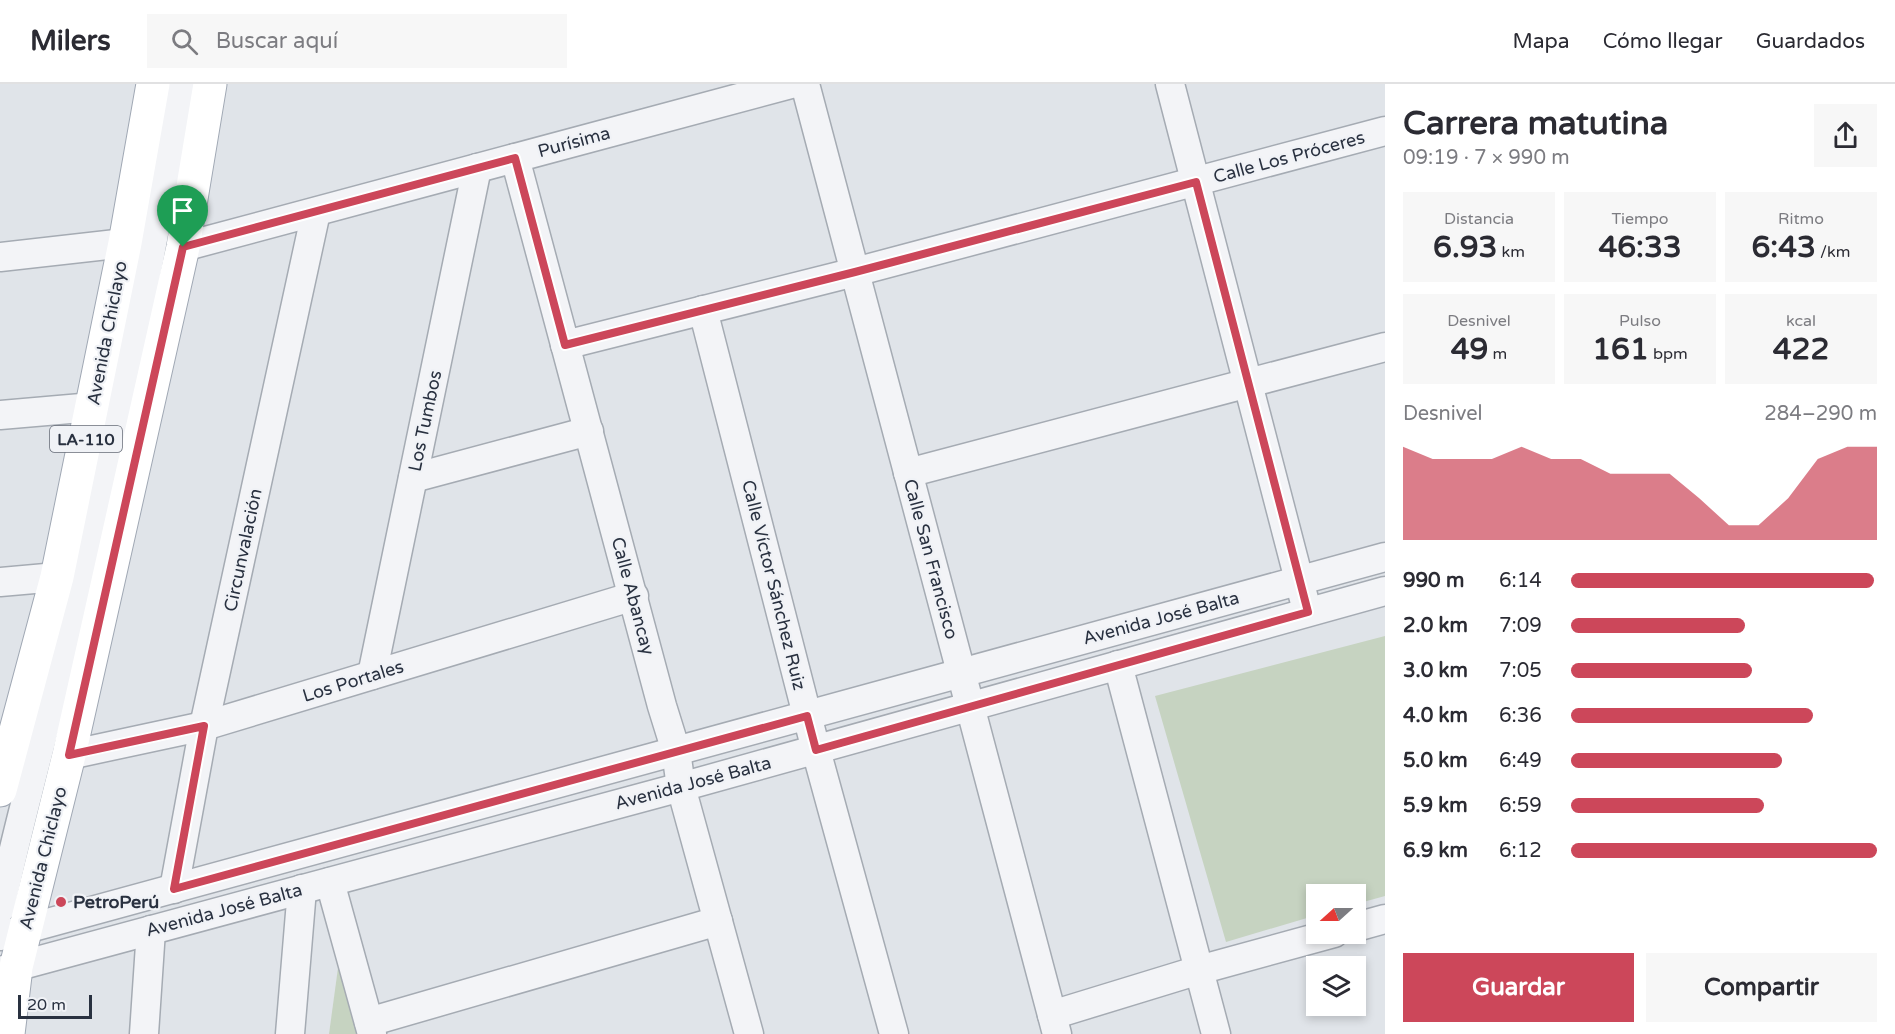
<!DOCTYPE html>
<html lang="es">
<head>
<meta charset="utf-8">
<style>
	body { margin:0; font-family:"Varela Round",sans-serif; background:#f7f7f7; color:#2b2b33; height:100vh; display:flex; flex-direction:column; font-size:22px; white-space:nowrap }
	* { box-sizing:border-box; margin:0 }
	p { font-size:20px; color:#7c7c81 }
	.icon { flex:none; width:33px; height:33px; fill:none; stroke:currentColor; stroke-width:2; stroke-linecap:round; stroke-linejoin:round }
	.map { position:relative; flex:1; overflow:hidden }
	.side { display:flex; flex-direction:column; background:#fff; width:510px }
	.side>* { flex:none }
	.needle { width:39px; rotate:249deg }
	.tools { position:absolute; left:1306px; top:800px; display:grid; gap:12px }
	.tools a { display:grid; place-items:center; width:60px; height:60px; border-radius:0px; background:#fff; box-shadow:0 3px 9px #0003; font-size:30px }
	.scale { position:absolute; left:18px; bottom:15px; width:74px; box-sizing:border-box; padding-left:6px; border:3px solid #293140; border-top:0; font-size:16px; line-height:21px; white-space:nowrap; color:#293140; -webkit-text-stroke:4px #f0f2f6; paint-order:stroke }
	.pin { position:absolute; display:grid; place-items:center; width:51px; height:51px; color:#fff; margin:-62px -26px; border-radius:50% 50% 50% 0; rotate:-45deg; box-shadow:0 0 6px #0007 }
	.pin .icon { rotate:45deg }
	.round { display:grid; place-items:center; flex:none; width:63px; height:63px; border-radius:0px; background:#f7f7f7 }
	.summary { display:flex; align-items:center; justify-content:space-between; height:102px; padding:0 18px }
	h1 { font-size:33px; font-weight:700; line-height:45px }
	.figures { display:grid; grid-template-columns:repeat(3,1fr); gap:9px; height:102px; padding:6px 18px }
	.figures div { display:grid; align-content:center; border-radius:0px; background:#f7f7f7; text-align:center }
	.figures b { font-size:30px; font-weight:700 }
	.figures small { font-size:16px; font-weight:400 }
	.figures p { font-size:16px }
	.chart { height:168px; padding:12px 18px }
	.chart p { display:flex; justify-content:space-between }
	.chart svg { width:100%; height:108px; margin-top:6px; fill:#cc475a; opacity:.7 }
	.action { display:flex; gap:12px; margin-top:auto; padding:12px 18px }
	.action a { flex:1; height:69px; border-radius:0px; background:#cc475a; color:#fff; font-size:24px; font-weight:700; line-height:69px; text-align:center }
	.action a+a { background:#f7f7f7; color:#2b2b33 }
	ul { padding:0 18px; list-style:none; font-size:20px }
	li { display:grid; grid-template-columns:96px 72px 1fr; align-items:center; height:45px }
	li i { height:15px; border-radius:8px; background:#cc475a }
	header { display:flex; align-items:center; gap:36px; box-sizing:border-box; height:84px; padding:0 30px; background:#fff; border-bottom:2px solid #e1e1e2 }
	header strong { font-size:28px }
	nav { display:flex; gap:33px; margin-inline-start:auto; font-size:21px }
	.search { width:420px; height:54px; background:#f7f7f7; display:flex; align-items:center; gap:15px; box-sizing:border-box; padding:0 21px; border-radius:0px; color:#7c7c81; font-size:22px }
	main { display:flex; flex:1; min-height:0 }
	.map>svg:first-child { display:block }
</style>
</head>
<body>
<header>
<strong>Milers</strong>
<div class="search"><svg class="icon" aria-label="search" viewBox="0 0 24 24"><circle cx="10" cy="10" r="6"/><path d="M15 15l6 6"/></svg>Buscar aquí</div>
<nav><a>Mapa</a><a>Cómo llegar</a><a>Guardados</a></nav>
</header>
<main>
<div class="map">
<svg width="1385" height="950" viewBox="0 0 1385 950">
	<rect width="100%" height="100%" fill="#e0e4e9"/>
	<g fill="#c6d3c1">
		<polygon points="1385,552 1385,812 1356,820 1356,810 1317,810 1317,831 1226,858 1155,612"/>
		<polygon points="341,862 363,950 329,950"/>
	</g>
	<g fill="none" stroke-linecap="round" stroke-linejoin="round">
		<g stroke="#a5abb3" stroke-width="31">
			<g id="minor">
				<polyline points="805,0 1057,950"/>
				<polyline points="1170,0 1304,515"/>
				<polyline points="515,74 662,622 676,667 681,703 749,950"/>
				<polyline points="183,163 791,0"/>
				<polyline points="0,173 125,159"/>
				<polyline points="703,226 816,666 894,950"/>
				<polyline points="565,261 855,188 1385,47"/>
				<polyline points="0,331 93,323"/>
				<polyline points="908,389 1385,263"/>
				<polyline points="413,394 589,347"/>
				<polyline points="0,498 57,493"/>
				<polyline points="1118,581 1216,950"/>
				<polyline points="372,591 477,84"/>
				<polyline points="69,671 204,642 634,512"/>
				<polyline points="330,798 372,950"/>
				<polyline points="174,805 204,642 316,128"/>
				<path d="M 0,825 C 21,729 48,634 71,539 C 114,360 150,181 181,0"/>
				<polyline points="1356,843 1385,835"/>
				<polyline points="0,852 1385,473"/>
				<polyline points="0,887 681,703 1385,507"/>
				<polyline points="1052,931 1199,886 1334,849"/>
				<polyline points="369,938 718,837"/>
				<polyline points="144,950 151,846"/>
				<polyline points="290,950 302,805"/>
			</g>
		</g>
		<g stroke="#a0a8b4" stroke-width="35">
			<g id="major">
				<polyline points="0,706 57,493 125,159 153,0"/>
				<polyline points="8,950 16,883 69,671 183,163 210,0"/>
			</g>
		</g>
		<use href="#minor" stroke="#f3f4f7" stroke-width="28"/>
		<use href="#major" stroke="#fff" stroke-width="33"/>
	</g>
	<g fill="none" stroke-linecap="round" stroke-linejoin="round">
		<g stroke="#fff" stroke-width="12">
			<polygon id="route" points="515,74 565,261 855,188 1196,98 1308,528 816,666 807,632 174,805 204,642 69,671 183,163"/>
		</g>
		<use href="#route" stroke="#cc475a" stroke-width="8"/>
	</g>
	<circle fill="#cc475a" stroke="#f0f2f6" stroke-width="2" cx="61" cy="818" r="6"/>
	<g text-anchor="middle" stroke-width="4.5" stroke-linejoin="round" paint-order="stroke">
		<rect fill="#f0f2f6" stroke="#656b77" stroke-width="1.5" x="50" y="342" width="72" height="26" rx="4.5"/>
		<g font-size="16" font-weight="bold" fill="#293140">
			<text x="86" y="361">LA-110</text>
		</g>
		<g font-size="18" fill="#293140" stroke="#f0f2f6">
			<text transform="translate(574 58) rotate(-15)" y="6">Purísima</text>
			<text transform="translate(1289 73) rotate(-15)" y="6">Calle Los Próceres</text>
			<text transform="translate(107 249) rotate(-79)" y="6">Avenida Chiclayo</text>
			<text transform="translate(425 337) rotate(-78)" y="6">Los Tumbos</text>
			<text transform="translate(243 466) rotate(-78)" y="6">Circunvalación</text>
			<text transform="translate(931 475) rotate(75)" y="6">Calle San Francisco</text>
			<text transform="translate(774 501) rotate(76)" y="6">Calle Víctor Sánchez Ruiz</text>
			<text transform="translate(633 512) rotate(75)" y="6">Calle Abancay</text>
			<text transform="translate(1161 534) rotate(-15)" y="6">Avenida José Balta</text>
			<text transform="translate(353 597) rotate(-17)" y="6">Los Portales</text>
			<text transform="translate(693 699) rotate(-15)" y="6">Avenida José Balta</text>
			<text transform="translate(43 774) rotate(-76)" y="6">Avenida Chiclayo</text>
			<text transform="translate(224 826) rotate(-15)" y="6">Avenida José Balta</text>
		</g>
		<g font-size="18" font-weight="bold" fill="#293140" stroke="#f0f2f6" text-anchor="start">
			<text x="73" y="824">PetroPerú</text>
		</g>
	</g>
</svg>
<div class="tools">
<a><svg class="needle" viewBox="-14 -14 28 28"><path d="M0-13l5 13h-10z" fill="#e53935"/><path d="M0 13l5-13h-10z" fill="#7c7c81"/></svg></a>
<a><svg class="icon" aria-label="layers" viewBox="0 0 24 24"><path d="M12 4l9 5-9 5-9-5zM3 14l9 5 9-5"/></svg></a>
</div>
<div class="scale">20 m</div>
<div class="pin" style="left:183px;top:163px;background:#1e9e55"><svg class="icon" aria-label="arrive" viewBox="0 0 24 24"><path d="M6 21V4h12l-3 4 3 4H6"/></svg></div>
</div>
<section class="side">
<div class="summary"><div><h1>Carrera matutina</h1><p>09:19 · 7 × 990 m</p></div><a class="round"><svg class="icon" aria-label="share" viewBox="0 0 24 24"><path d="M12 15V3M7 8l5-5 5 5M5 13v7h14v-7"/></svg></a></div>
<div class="figures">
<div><p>Distancia</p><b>6.93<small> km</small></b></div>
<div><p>Tiempo</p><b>46:33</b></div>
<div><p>Ritmo</p><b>6:43<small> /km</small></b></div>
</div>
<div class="figures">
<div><p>Desnivel</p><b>49<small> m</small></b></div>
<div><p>Pulso</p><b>161<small> bpm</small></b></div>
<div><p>kcal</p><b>422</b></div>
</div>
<div class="chart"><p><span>Desnivel</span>284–290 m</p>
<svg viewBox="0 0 160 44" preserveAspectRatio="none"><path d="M0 44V6L10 11L20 11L30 11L40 6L50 11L60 11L70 17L80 17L90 17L100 27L110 38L120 38L130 27L140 11L150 6L160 6V44z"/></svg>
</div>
<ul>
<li><b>990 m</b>6:14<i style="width:99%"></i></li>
<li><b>2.0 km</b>7:09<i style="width:57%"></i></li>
<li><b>3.0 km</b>7:05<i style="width:59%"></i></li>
<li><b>4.0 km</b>6:36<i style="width:79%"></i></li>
<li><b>5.0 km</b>6:49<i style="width:69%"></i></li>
<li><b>5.9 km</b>6:59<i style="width:63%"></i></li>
<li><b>6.9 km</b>6:12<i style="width:100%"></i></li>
</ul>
<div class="action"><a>Guardar</a><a>Compartir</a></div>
</section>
</main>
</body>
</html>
